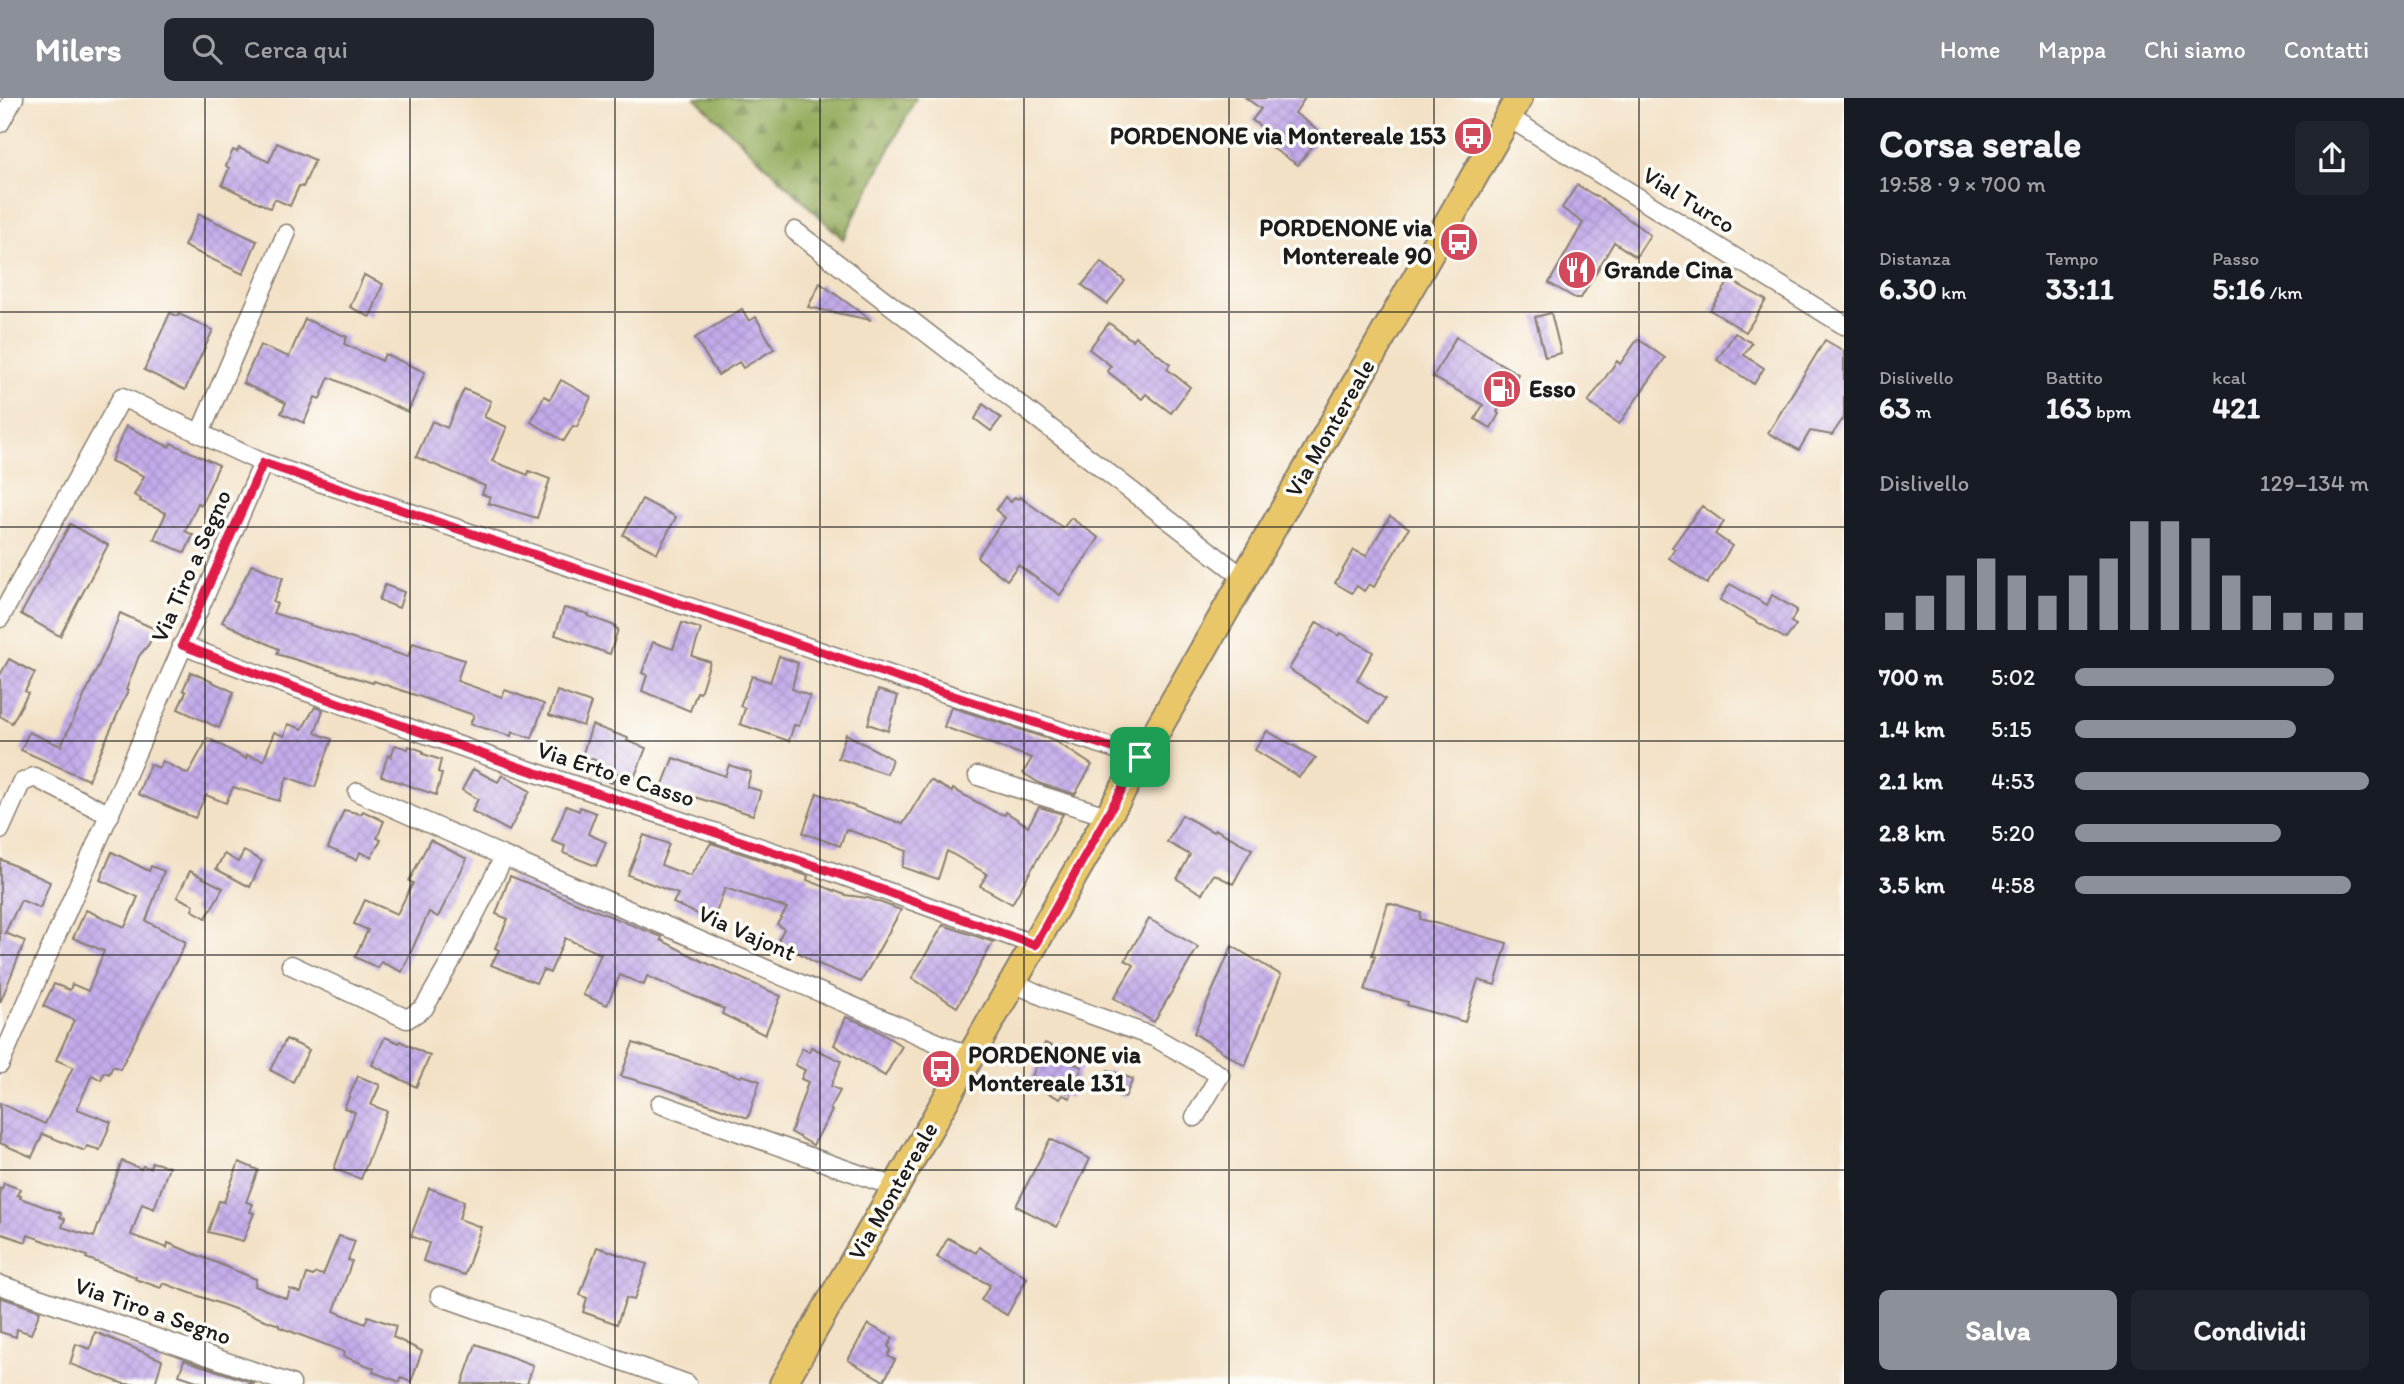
<!DOCTYPE html>
<html lang="it">
<head>
<meta charset="utf-8">
<style>
	body { margin:0; font-family:Itim,sans-serif; background:#20242c; color:#f1f3f6; height:100vh; display:flex; flex-direction:column; font-size:26px; white-space:nowrap }
	* { box-sizing:border-box; margin:0 }
	p { font-size:23px; color:#9ea1a6 }
	.icon { flex:none; width:38px; height:38px; fill:none; stroke:currentColor; stroke-width:2; stroke-linecap:round; stroke-linejoin:round }
	.map { position:relative; flex:1; overflow:hidden }
	.drawer { display:flex; flex-direction:column; background:#171b24; width:560px }
	.drawer>* { flex:none }
	.pin { position:absolute; display:grid; place-items:center; width:60px; height:60px; color:#fff; margin:-30px; border-radius:14px; box-shadow:0 4px 10px #0006 }
	.round { display:grid; place-items:center; flex:none; width:74px; height:74px; border-radius:10px; background:#20242c }
	.summary { display:flex; align-items:center; justify-content:space-between; height:119px; padding:0 35px }
	h1 { font-size:38px; font-weight:700; line-height:52px }
	.metrics { display:grid; grid-template-columns:repeat(3,1fr); gap:10px; height:119px; padding:7px 35px }
	.metrics div { display:grid; align-content:center }
	.metrics b { font-size:30px; font-weight:700 }
	.metrics small { font-size:19px; font-weight:400 }
	.metrics p { font-size:19px }
	.chart { height:196px; padding:14px 35px }
	.chart p { display:flex; justify-content:space-between }
	.chart svg { width:100%; height:126px; margin-top:7px; stroke:#8c9099; stroke-width:6 }
	.button { display:flex; gap:14px; margin-top:auto; padding:14px 35px }
	.button a { flex:1; height:80px; border-radius:10px; background:#8c9099; color:#fff; font-size:28px; font-weight:700; line-height:80px; text-align:center }
	.button a+a { background:#20242c; color:#f1f3f6 }
	ul { padding:0 35px; list-style:none; font-size:23px }
	li { display:grid; grid-template-columns:112px 84px 1fr; align-items:center; height:52px }
	li i { height:18px; border-radius:9px; background:#8c9099 }
	header { display:flex; align-items:center; gap:42px; box-sizing:border-box; height:98px; padding:0 35px; background:#8c9099; color:#fff }
	header strong { font-size:33px }
	nav { display:flex; gap:38px; margin-inline-start:auto; font-size:24px }
	.search { width:490px; height:63px; background:#20242c; display:flex; align-items:center; gap:18px; box-sizing:border-box; padding:0 24px; border-radius:10px; color:#9ea1a6; font-size:26px }
	main { display:flex; flex:1; min-height:0 }
	.map>svg:first-child { display:block }
</style>
</head>
<body>
<header>
<strong>Milers</strong>
<div class="search"><svg class="icon" aria-label="search" viewBox="0 0 24 24"><circle cx="10" cy="10" r="6"/><path d="M15 15l6 6"/></svg>Cerca qui</div>
<nav><a>Home</a><a>Mappa</a><a>Chi siamo</a><a>Contatti</a></nav>
</header>
<main>
<div class="map">
<svg width="1844" height="1286" viewBox="0 0 1844 1286">
	<defs>
		<pattern id="forest-firs" width="22" height="20" patternUnits="userSpaceOnUse" patternTransform="scale(1.75)"><rect width="22" height="20" fill="#94ac5d"/><path d="M5 1l3.5 6h-7zM16 11l3.5 6h-7z" fill="#788b4c"/></pattern>
		<pattern id="building-cross-hatch" width="8" height="8" patternUnits="userSpaceOnUse" patternTransform="scale(1.75)"><rect width="8" height="8" fill="#c3abea"/><path d="M0 0l8 8M0 8l8-8" fill="none" stroke="#a793c8"/></pattern>
	</defs>
	<rect width="100%" height="100%" fill="#fdfcf7"/>
	<filter id="ink" filterUnits="userSpaceOnUse"><feTurbulence type="fractalNoise" baseFrequency=".0143" numOctaves="2"/><feDisplacementMap in="SourceGraphic" scale="14" xChannelSelector="R" yChannelSelector="G"/><feConvolveMatrix kernelMatrix="1 2 1 2 8 2 1 2 1" color-interpolation-filters="sRGB"/></filter>
	<filter id="wash" filterUnits="userSpaceOnUse"><feTurbulence type="fractalNoise" baseFrequency=".00686" numOctaves="4" result="noise"/><feDisplacementMap in="SourceGraphic" scale="28" xChannelSelector="R" yChannelSelector="G"/><feGaussianBlur stdDeviation="1.57" result="paint"/><feColorMatrix in="noise" values="0 0 0 0 0 0 0 0 0 0 0 0 0 0 0 0 0 1.4 0 .05"/><feComposite in="paint" operator="in"/></filter>
	<g filter="url(#wash)">
		<rect width="100%" height="100%" fill="#f3e1c6"/>
		<polygon fill="url(#forest-firs)" stroke="#58643c" stroke-width="2" points="695,0 916,0 843,141"/>
		<g id="blocks">
			<g fill="url(#building-cross-hatch)">
				<polygon points="1246,0 1305,0 1295,15 1322,35 1298,67 1263,44 1269,35 1252,22 1261,11"/>
				<polygon points="277,45 315,62 303,89 299,88 290,108 275,101 270,110 222,87 229,70 226,68 233,52 237,54 239,50 269,64"/>
				<polygon points="1577,87 1604,103 1650,137 1636,159 1614,144 1581,200 1575,200 1549,185 1583,125 1562,110"/>
				<polygon points="199,116 257,143 243,176 184,148"/>
				<polygon points="1101,164 1125,183 1107,206 1082,187"/>
				<polygon points="364,177 383,186 370,219 350,209"/>
				<polygon points="1730,182 1766,202 1746,234 1710,212"/>
				<polygon points="820,185 871,222 808,209"/>
				<polygon points="742,211 749,223 756,219 774,251 743,270 739,264 718,277 695,240"/>
				<polygon points="170,215 178,218 179,216 213,232 185,292 144,272"/>
				<polygon points="1551,215 1561,255 1545,259 1535,219"/>
				<polygon points="305,221 347,239 344,246 382,263 385,256 425,274 408,314 329,279 320,301 315,299 304,325 281,315 286,305 243,285 260,247 289,259"/>
				<polygon points="1109,225 1132,242 1135,238 1170,266 1167,271 1190,289 1171,315 1146,296 1142,301 1107,273 1111,268 1089,251"/>
				<polygon points="1735,235 1752,245 1744,257 1764,270 1754,286 1717,262"/>
				<polygon points="1456,239 1518,276 1497,314 1499,316 1491,330 1475,321 1483,307 1433,279"/>
				<polygon points="1638,241 1665,260 1619,326 1588,304 1617,263 1620,266"/>
				<polygon points="1825,242 1844,253 1844,319 1832,337 1810,333 1799,352 1768,335"/>
				<polygon points="561,282 591,299 577,329 573,328 564,343 531,324 544,298 550,301"/>
				<polygon points="464,291 491,303 484,319 507,329 492,363 528,377 529,373 550,381 537,420 488,405 490,399 482,396 485,388 416,359 432,323 447,330"/>
				<polygon points="983,306 1001,320 991,333 975,321"/>
				<polygon points="126,328 169,349 171,345 219,367 201,407 198,405 185,433 193,437 185,455 154,441 166,415 140,403 141,401 134,397 144,378 111,363"/>
				<polygon points="1005,399 1011,404 1015,399 1018,401 1020,399 1063,430 1071,420 1099,440 1060,497 1018,467 1007,482 977,459 1005,420 996,412"/>
				<polygon points="642,401 676,419 657,455 623,437"/>
				<polygon points="1702,408 1724,424 1715,436 1732,448 1707,486 1669,460 1675,451 1672,449"/>
				<polygon points="1390,418 1409,430 1374,489 1369,486 1364,493 1357,488 1352,495 1335,485 1354,452 1366,458"/>
				<polygon points="70,426 108,447 60,538 21,516"/>
				<polygon points="252,466 283,480 273,504 277,506 273,515 408,559 413,545 464,562 457,583 502,599 505,592 544,606 532,640 512,634 511,638 470,626 474,617 374,583 373,585 277,556 279,551 222,524"/>
				<polygon points="1730,486 1767,507 1772,497 1797,512 1791,524 1796,527 1786,541 1720,502"/>
				<polygon points="385,487 404,494 399,510 379,502"/>
				<polygon points="564,510 589,516 588,518 615,528 614,529 618,531 610,556 555,537"/>
				<polygon points="120,515 155,531 149,546 139,558 126,592 128,593 88,682 21,652 29,634 61,648 107,549"/>
				<polygon points="1317,524 1339,538 1341,535 1373,554 1357,582 1385,601 1370,624 1289,571"/>
				<polygon points="682,525 701,531 692,558 710,564 700,595 697,594 690,613 642,593 647,577 642,575 653,544 673,551"/>
				<polygon points="779,558 798,565 792,591 810,598 799,628 794,627 789,643 740,626 745,610 740,608 752,578 770,584"/>
				<polygon points="9,561 35,575 25,593 28,595 12,625 0,618 0,577"/>
				<polygon points="191,574 234,594 219,630 178,611 186,594 183,592"/>
				<polygon points="878,592 898,598 888,633 868,626"/>
				<polygon points="557,593 591,605 583,628 549,617"/>
				<polygon points="315,609 323,612 315,635 332,641 315,689 287,679 279,703 233,689 226,705 206,697 195,720 138,696 150,666 159,670 162,663 188,676 208,640 246,661 247,657 264,662 274,634 284,638 288,626 302,631"/>
				<polygon points="951,609 1055,643 1092,667 1075,696 1041,686 1023,675 1032,660 944,629"/>
				<polygon points="592,627 628,640 627,643 646,650 634,680 616,675 612,685 596,679 601,667 594,665 595,662 582,658"/>
				<polygon points="1267,633 1316,660 1299,679 1255,652"/>
				<polygon points="846,636 892,661 887,676 838,660"/>
				<polygon points="395,647 408,651 409,648 423,653 423,656 441,662 438,674 442,676 436,697 381,678 388,657 391,659"/>
				<polygon points="673,660 725,678 729,667 751,674 747,689 761,693 753,717 662,689"/>
				<polygon points="473,671 498,684 502,677 530,693 509,733 472,713 478,701 462,692"/>
				<polygon points="930,682 952,694 953,691 995,714 1005,717 1006,714 1028,728 1039,709 1063,716 1012,806 980,788 987,776 947,753 938,781 902,769 907,753 846,731 840,748 803,735 817,695 903,726"/>
				<polygon points="566,708 579,713 580,709 596,715 588,736 606,744 596,768 563,755 565,748 552,743"/>
				<polygon points="344,712 361,716 363,713 384,723 377,740 381,742 371,759 360,754 357,762 328,750"/>
				<polygon points="1182,717 1213,734 1215,731 1252,751 1233,786 1214,776 1202,796 1177,781 1190,757 1167,744"/>
				<polygon points="644,737 669,746 661,767 690,778 711,745 808,778 807,782 845,797 868,800 901,812 861,884 814,864 778,842 784,831 777,826 787,810 725,790 713,823 673,805 678,796 628,777"/>
				<polygon points="430,742 467,761 438,819 429,814 402,874 381,864 378,870 355,859 368,832 354,826 365,802 397,816 413,785 409,783"/>
				<polygon points="244,753 262,763 250,789 216,771 224,756 238,764"/>
				<polygon points="112,754 149,773 151,768 164,773 146,823 186,844 120,971 113,968 109,976 104,974 101,982 92,977 77,1011 111,1024 100,1052 87,1048 85,1053 43,1036 32,1059 0,1045 0,1005 45,1026 73,969 56,962 74,922 43,908 54,886 70,892 72,886 88,893 104,853 73,840 86,812 125,829 138,799 100,782"/>
				<polygon points="0,761 50,784 40,810 21,802 5,835 25,843 0,905"/>
				<polygon points="190,773 223,790 206,820 192,812 194,807 177,799"/>
				<polygon points="510,778 662,839 661,842 702,863 781,898 765,937 722,916 724,911 647,878 644,887 620,877 607,907 583,897 601,856 565,840 550,875 543,872 536,885 491,867 499,852 495,850 508,821 496,816"/>
				<polygon points="1388,805 1421,815 1420,821 1507,845 1495,887 1478,882 1465,924 1407,907 1408,904 1365,892 1375,858 1372,857"/>
				<polygon points="1149,821 1198,849 1154,924 1114,900 1134,867 1125,862"/>
				<polygon points="943,827 993,844 957,909 912,880"/>
				<polygon points="1232,848 1281,877 1245,968 1194,935"/>
				<polygon points="846,919 871,929 902,948 885,978 834,947"/>
				<polygon points="385,939 399,945 400,943 430,958 416,989 372,967"/>
				<polygon points="286,941 309,952 293,984 270,972"/>
				<polygon points="633,945 741,979 742,977 760,983 748,1020 660,989 621,978"/>
				<polygon points="1045,945 1078,960 1075,966 1082,969 1070,1000 1063,997 1060,1001 1029,986"/>
				<polygon points="811,949 841,963 831,988 840,993 830,1011 832,1013 813,1047 791,1034 808,984 801,981 805,972 795,967 802,950 809,954"/>
				<polygon points="1108,972 1133,981 1125,999 1101,989"/>
				<polygon points="358,978 380,987 371,1007 387,1013 361,1081 334,1071 355,1014 344,1010"/>
				<polygon points="1050,1041 1090,1061 1057,1129 1016,1108"/>
				<polygon points="122,1063 141,1071 143,1068 150,1070 152,1064 169,1069 154,1111 142,1106 131,1137 167,1150 168,1145 256,1181 255,1188 287,1201 290,1191 301,1195 307,1176 313,1178 316,1175 323,1177 339,1138 355,1143 348,1162 352,1163 334,1213 365,1226 368,1218 396,1228 393,1239 422,1253 411,1284 401,1280 400,1284 373,1274 374,1270 343,1258 345,1254 279,1229 279,1227 163,1185 161,1190 135,1181 136,1179 86,1160 87,1158 28,1137 26,1144 2,1136 0,1138 0,1090 2,1091 4,1085 20,1091 17,1097 21,1098 20,1100 61,1115 60,1119 65,1121 62,1129 94,1139"/>
				<polygon points="239,1064 258,1072 246,1104 253,1106 250,1114 254,1115 243,1143 208,1134 219,1103 224,1104"/>
				<polygon points="429,1090 464,1103 459,1121 481,1129 465,1177 423,1163 429,1145 411,1138"/>
				<polygon points="948,1140 976,1155 979,1149 1027,1180 1007,1217 981,1202 990,1187 937,1159"/>
				<polygon points="597,1149 647,1166 634,1202 626,1200 617,1226 583,1214 587,1200 580,1197"/>
				<polygon points="0,1199 40,1213 31,1236 17,1231 16,1239 0,1234"/>
				<polygon points="868,1226 893,1240 888,1249 891,1251 888,1258 895,1262 884,1283 848,1262"/>
				<polygon points="95,1234 162,1262 155,1286 124,1286 70,1266 76,1246 90,1251"/>
				<polygon points="476,1246 533,1267 527,1286 462,1286"/>
				<polygon points="184,1262 254,1285 254,1286 206,1286 179,1277"/>
			</g>
		</g>
	</g>
	<g filter="url(#ink)">
		<use href="#blocks" fill-opacity="0" stroke="#887e71" stroke-width="2"/>
		<g fill="none" stroke-linecap="round" stroke-linejoin="round">
			<g stroke="#887e71" stroke-width="21">
				<g id="minor">
					<polyline points="1508,19 1844,227"/>
					<polyline points="0,25 14,0"/>
					<polyline points="795,133 1244,480"/>
					<polyline points="200,335 286,136"/>
					<polyline points="263,365 896,579 1140,659"/>
					<polyline points="0,520 122,299 263,365 0,966"/>
					<polyline points="182,547 268,580 516,668 830,773 1035,847"/>
					<polyline points="978,678 1107,718"/>
					<path d="M 358,694 C 561,785 766,870 970,959"/>
					<polyline points="0,732 21,685 34,679 110,717"/>
					<polyline points="291,867 407,921 424,910 451,863 504,759"/>
					<polyline points="1012,884 1056,904 1154,939 1220,977 1195,1019"/>
					<polyline points="660,1006 895,1089"/>
					<polyline points="0,1187 291,1286"/>
					<polyline points="440,1198 687,1286"/>
				</g>
			</g>
			<g stroke="#887e71" stroke-width="30">
				<polyline id="primary" points="783,1286 1519,0"/>
			</g>
			<use href="#minor" stroke="#fff" stroke-width="18"/>
			<use href="#primary" stroke="#e9c769" stroke-width="26"/>
		</g>
	</g>
	<g fill="none" stroke-linecap="round" stroke-linejoin="round" filter="url(#ink)">
		<g stroke="#fff" stroke-width="14">
			<polygon id="route" points="263,365 896,579 1140,659 1035,847 830,773 516,668 268,580 182,547"/>
		</g>
		<use href="#route" stroke="#e11d48" stroke-width="9"/>
	</g>
	<path fill="none" stroke="#1c1c1c" stroke-width="2" stroke-opacity="0.55" d="M 205,0 L 205,1286M 410,0 L 410,1286M 615,0 L 615,1286M 820,0 L 820,1286M 1024,0 L 1024,1286M 1229,0 L 1229,1286M 1434,0 L 1434,1286M 1639,0 L 1639,1286M 0,214 L 1844,214M 0,429 L 1844,429M 0,643 L 1844,643M 0,857 L 1844,857M 0,1072 L 1844,1072"/>
	<defs>
		<g id="bus-disc" transform="scale(2.0125)"><circle r="9.5" fill="#d1495b" stroke="#fdfcf7"/><path d="M-5-6H5V4H4V6H2V4H-2V6H-4V4H-5ZM-3.5-4V0h7V-4ZM-3.5 1.2v1.5H-2V1.2ZM2 1.2v1.5H3.5V1.2Z" fill="#fff"/></g>
		<g id="restaurant-disc" transform="scale(2.0125)"><circle r="9.5" fill="#d1495b" stroke="#fdfcf7"/><path d="M-5-6h1v4h1v-4h1v4h1v-4h1v5L-1.5 .5V6h-2V.5L-5-1ZM5-6V6H3V1.5H1.5Q1.5-4 5-6Z" fill="#fff"/></g>
		<g id="fuel-disc" transform="scale(2.0125)"><circle r="9.5" fill="#d1495b" stroke="#fdfcf7"/><path d="M-5.5-6h7V0h2V4h1.3V-2.5L3-4.5l.8-.8L6-3V5H2.5V1h-1V6h-7ZM-4.2-4.7v3.2H.2V-4.7Z" fill="#fff"/></g>
	</defs>
	<g fill-rule="evenodd">
		<use href="#bus-disc" x="1473" y="38"/>
		<use href="#bus-disc" x="1459" y="144"/>
		<use href="#restaurant-disc" x="1577" y="172"/>
		<use href="#fuel-disc" x="1502" y="291"/>
		<use href="#bus-disc" x="941" y="971"/>
	</g>
	<g text-anchor="middle" stroke-width="7" stroke-linejoin="round" paint-order="stroke">
		<g font-size="24" font-weight="bold" fill="#1c1c1c" stroke="#fdfcf7" text-anchor="start">
			<text x="1446" y="46" text-anchor="end">PORDENONE via Montereale 153</text>
			<text x="1432" y="138" text-anchor="end">PORDENONE via<tspan x="1432" dy="28">Montereale 90</tspan></text>
			<text x="1604" y="180">Grande Cina</text>
			<text x="1529" y="299">Esso</text>
			<text x="968" y="965">PORDENONE via<tspan x="968" dy="28">Montereale 131</tspan></text>
		</g>
		<g font-size="24" fill="#1c1c1c" stroke="#fdfcf7">
			<text transform="translate(1689 102) rotate(32)" y="8">Vial Turco</text>
			<text transform="translate(1330 330) rotate(-60)" y="8">Via Montereale</text>
			<text transform="translate(191 468) rotate(-66)" y="8">Via Tiro a Segno</text>
			<text transform="translate(616 676) rotate(18)" y="8">Via Erto e Casso</text>
			<text transform="translate(747 835) rotate(24)" y="8">Via Vajont</text>
			<text transform="translate(893 1093) rotate(-60)" y="8">Via Montereale</text>
			<text transform="translate(153 1213) rotate(19)" y="8">Via Tiro a Segno</text>
		</g>
	</g>
</svg>
<div class="pin" style="left:1140px;top:659px;background:#1e9e55"><svg class="icon" aria-label="arrive" viewBox="0 0 24 24"><path d="M6 21V4h12l-3 4 3 4H6"/></svg></div>
</div>
<section class="drawer">
<div class="summary"><div><h1>Corsa serale</h1><p>19:58 · 9 × 700 m</p></div><a class="round"><svg class="icon" aria-label="share" viewBox="0 0 24 24"><path d="M12 15V3M7 8l5-5 5 5M5 13v7h14v-7"/></svg></a></div>
<div class="metrics">
<div><p>Distanza</p><b>6.30<small> km</small></b></div>
<div><p>Tempo</p><b>33:11</b></div>
<div><p>Passo</p><b>5:16<small> /km</small></b></div>
</div>
<div class="metrics">
<div><p>Dislivello</p><b>63<small> m</small></b></div>
<div><p>Battito</p><b>163<small> bpm</small></b></div>
<div><p>kcal</p><b>421</b></div>
</div>
<div class="chart"><p><span>Dislivello</span>129–134 m</p>
<svg viewBox="0 0 160 44" preserveAspectRatio="none"><path d="M5 44V38M15 44V32M25 44V25M35 44V19M45 44V25M55 44V32M65 44V25M75 44V19M85 44V6M95 44V6M105 44V12M115 44V25M125 44V32M135 44V38M145 44V38M155 44V38"/></svg>
</div>
<ul>
<li><b>700 m</b>5:02<i style="width:88%"></i></li>
<li><b>1.4 km</b>5:15<i style="width:75%"></i></li>
<li><b>2.1 km</b>4:53<i style="width:100%"></i></li>
<li><b>2.8 km</b>5:20<i style="width:70%"></i></li>
<li><b>3.5 km</b>4:58<i style="width:94%"></i></li>
</ul>
<div class="button"><a>Salva</a><a>Condividi</a></div>
</section>
</main>
</body>
</html>
